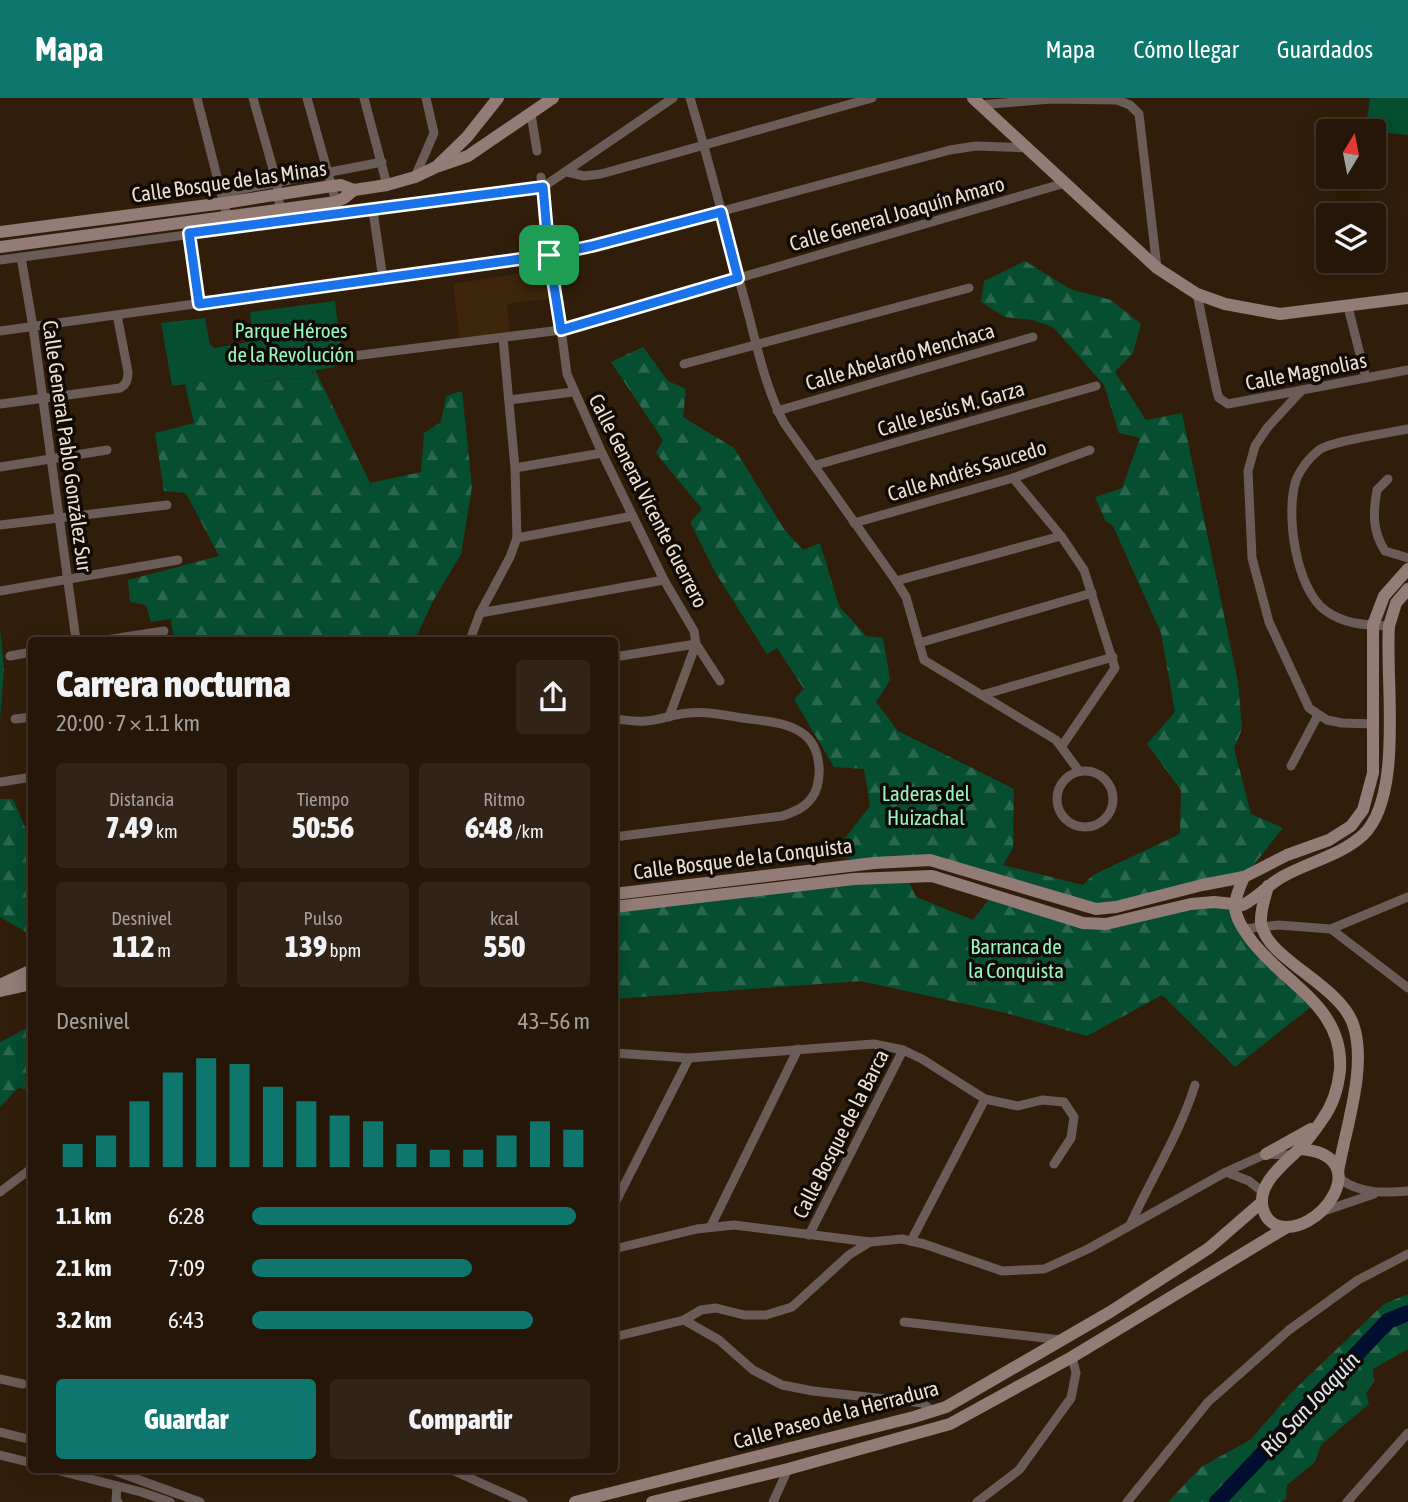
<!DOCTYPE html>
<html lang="es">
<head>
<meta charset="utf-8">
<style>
	body { margin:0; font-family:"Asap Condensed",sans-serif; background:#312316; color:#f1f3f6; height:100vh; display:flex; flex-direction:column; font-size:26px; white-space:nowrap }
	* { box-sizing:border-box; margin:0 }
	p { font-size:23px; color:#a39f9c }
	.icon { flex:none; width:38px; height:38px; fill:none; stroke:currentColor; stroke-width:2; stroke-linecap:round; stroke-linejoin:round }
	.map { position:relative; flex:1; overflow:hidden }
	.panel { position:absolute; left:28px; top:539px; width:590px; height:836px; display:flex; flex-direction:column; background:#251608; border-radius:7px; box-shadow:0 4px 18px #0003,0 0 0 2px #423529 }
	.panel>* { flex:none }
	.needle { width:46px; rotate:10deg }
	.tools { position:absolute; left:1316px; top:21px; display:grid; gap:14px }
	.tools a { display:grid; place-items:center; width:70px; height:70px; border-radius:7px; background:#251608; box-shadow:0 4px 18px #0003,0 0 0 2px #423529; font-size:35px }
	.pin { position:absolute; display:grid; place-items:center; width:60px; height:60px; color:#fff; margin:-30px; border-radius:14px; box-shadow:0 4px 10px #0006 }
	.round { display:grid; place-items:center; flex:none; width:74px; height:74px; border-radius:7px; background:#312316 }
	.summary { display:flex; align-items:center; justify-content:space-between; height:119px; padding:0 28px }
	h1 { font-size:38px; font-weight:800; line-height:52px }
	.figures { display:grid; grid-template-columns:repeat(3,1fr); gap:10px; height:119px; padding:7px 28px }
	.figures div { display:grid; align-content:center; border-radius:7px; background:#312316; text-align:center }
	.figures b { font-size:30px; font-weight:800 }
	.figures small { font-size:19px; font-weight:400 }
	.figures p { font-size:19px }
	.chart { height:196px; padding:14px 28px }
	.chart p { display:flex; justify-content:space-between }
	.chart svg { width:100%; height:126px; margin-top:7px; stroke:#0f766e; stroke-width:6 }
	.primary-button { display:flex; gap:14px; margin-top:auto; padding:14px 28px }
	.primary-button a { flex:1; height:80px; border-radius:7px; background:#0f766e; color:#fff; font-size:28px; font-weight:800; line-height:80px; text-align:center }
	.primary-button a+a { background:#312316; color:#f1f3f6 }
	ul { padding:0 28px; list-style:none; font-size:23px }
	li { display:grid; grid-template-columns:112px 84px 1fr; align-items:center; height:52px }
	li i { height:18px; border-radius:9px; background:#0f766e }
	header { display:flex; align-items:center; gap:42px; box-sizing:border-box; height:98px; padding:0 35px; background:#0f766e; color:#fff }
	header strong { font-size:33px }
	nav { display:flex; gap:38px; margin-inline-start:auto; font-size:24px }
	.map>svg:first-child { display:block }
</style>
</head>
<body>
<header>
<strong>Mapa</strong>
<nav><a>Mapa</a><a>Cómo llegar</a><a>Guardados</a></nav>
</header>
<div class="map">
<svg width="1408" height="1404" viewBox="0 0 1408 1404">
	<defs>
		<pattern id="forest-firs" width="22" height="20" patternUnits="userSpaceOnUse" patternTransform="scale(1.75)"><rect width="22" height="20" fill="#054e30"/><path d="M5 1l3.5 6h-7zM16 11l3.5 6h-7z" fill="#2a674d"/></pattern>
	</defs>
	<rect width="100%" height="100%" fill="#311e0a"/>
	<polygon fill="#3d260b" points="548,171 551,200 507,206 510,236 460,242 453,186"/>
	<g fill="#054e30">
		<polygon points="1370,0 1408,0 1408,37 1372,33 1367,21"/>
		<polygon points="335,203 341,251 334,269 313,273 310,281 280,280 258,285 243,279 172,288 161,225 205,220 210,246 214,250 253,243 250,214"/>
	</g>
	<g fill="url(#forest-firs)">
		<polygon points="1025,163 1070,191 1111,202 1141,226 1133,255 1115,274 1146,322 1182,315 1238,584 1242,631 1234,650 1251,716 1283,730 1244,779 1096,811 930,762 874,765 831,758 870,708 864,671 834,669 794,601 804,591 777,550 767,556 715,474 690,424 702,411 656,355 663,342 611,264 643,249 668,283 686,291 683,319 734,350 784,431 803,452 820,445 839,508 866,538 883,540 890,582 876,604 898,633 1014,691 1013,750 1003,767 1083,787 1093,777 1180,736 1181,692 1147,646 1175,614 1161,535 1113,428 1105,422 1095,399 1122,390 1140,340 1119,335 1104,287 1053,229 1032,222 1005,219 981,204 984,183"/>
		<polygon points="315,272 370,385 421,374 424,335 441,324 446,298 462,293 472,389 461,456 432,505 415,542 195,542 173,537 171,521 151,524 146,507 130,504 128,482 219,458 186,395 164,393 155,335 194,325 185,286 243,279 258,285 283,280 309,281"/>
		<polygon points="0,531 4,571 0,621"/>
		<polygon points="0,701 13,701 31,743 31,837 0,819"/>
		<polygon points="906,778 916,799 973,822 993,796 1081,824 1191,806 1235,807 1235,819 1316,905 1235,969 1162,897 1087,938 1006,915 861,883 614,901 614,808"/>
		<polygon points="31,928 31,992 18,990 0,1009 0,944"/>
		<polygon points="1408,1196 1408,1251 1373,1271 1374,1283 1366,1295 1369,1306 1321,1347 1315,1364 1287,1387 1286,1401 1281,1404 1168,1404 1201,1369 1250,1342 1293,1293 1384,1206"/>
	</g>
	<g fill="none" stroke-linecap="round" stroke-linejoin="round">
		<polyline stroke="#000f30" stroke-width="16" points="1217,1404 1388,1223 1408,1215"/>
		<g stroke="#6a5c57" stroke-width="9">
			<polyline points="197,0 227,118"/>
			<polyline points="253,0 277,85 280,112"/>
			<polyline points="307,0 336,104"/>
			<polyline points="364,0 387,87"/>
			<path d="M 690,0 C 712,72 729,146 749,218 C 758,254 767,293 784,325 L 896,483 L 906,499 L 924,562 L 1056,642 L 1079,673"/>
			<polyline points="980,7 1051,1 1117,2 1130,7 1139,16 1157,170"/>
			<polyline points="531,16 537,53"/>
			<polyline points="567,74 584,78 601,76 872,0"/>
			<polyline points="415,79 434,35 426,0"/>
			<polyline points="541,79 567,276 602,355 664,482 694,533 696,546 720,583"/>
			<polyline points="222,95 382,64"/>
			<polyline points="373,113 383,181"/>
			<polyline points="189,135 199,206"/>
			<polyline points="21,159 33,229 76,542"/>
			<polyline points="0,162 543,89 673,0"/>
			<polyline points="1197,196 1217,294 1219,300 1228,306 1408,272"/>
			<polyline points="1348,209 1366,280"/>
			<polyline points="0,233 549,157 592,148 950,52 976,48 1029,50"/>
			<polyline points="353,258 561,232 1065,85"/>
			<polyline points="684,266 969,190"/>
			<polyline points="1302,292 1267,330 1255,348 1248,373 1252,460 1269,524 1309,610 1327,622 1342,625 1374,626"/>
			<polyline points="509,302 573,294"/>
			<path d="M 0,306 L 120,290 C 127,286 128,281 128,274 L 117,217"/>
			<polyline points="777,313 1033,239"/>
			<polyline points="816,367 1096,288"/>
			<polyline points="0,369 107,352"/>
			<polyline points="515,370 602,355"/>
			<polyline points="1013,380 1061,438 1084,472 1115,570 1062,648"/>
			<path d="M 1388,381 L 1377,392 C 1373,414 1372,433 1385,453 L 1408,460"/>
			<polyline points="854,425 1013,380 1090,352"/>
			<polyline points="0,427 167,407"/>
			<polyline points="517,440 633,418"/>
			<polyline points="896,483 1061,438"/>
			<polyline points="0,493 178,462"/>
			<polyline points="480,515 664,482"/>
			<path d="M 1389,528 C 1366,527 1346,527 1326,513 C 1296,492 1285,416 1296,382 C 1301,370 1309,360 1319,352 C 1330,343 1390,335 1408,331"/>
			<polyline points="106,542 164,533"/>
			<polyline points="470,542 480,515 510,459 517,440 515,370 503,240"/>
			<polyline points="919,545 1092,495"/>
			<polyline points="10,558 32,554"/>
			<polyline points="614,559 696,546 669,619"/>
			<polyline points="982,597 1113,559"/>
			<polyline points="15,621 32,619"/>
			<path d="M 614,621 C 625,622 636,624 646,623 C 661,622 674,616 688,615 C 706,613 724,617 742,620 C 770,624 809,624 817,657 C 820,668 820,678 817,689 C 812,706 798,713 782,718 L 614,739"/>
			<polyline points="1291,668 1318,617"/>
			<circle cx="1085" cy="701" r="28"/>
			<polyline points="0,684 32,679"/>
			<polyline points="1243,831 1278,827 1331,831 1408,890"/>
			<polyline points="1331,831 1408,799"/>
			<polyline points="614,955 689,960 874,946 903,952 922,961 985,1001 1018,1008 1042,1002 1064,1004 1074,1019 1071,1040 1054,1066"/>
			<polyline points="1226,1074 1249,1083 1264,1095"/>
			<path d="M 1340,1081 C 1361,1096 1383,1095 1408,1093"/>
			<polyline points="0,1094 32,1070"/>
			<polyline points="614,1107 689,960"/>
			<polyline points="1321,1114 1374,1096"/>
			<path d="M 1131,1125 C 1152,1079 1180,1035 1195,987"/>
			<polyline points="711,1128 798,951"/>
			<polyline points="809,1137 903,952"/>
			<polyline points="911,1143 985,1001"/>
			<polyline points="614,1151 697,1131 734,1127 870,1144"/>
			<polyline points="684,1222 719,1242 753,1272 782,1287 813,1293 923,1305 932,1314"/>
			<polyline points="904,1224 1062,1242"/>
			<polyline points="614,1239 684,1222 701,1212 716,1210 744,1217 766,1217 792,1209 849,1157 870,1144 902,1141 924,1146 1002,1173 1044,1171 1088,1151 1226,1074 1266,1056 1291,1057"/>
			<polyline points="0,1281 23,1286"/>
			<polyline points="0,1334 32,1342"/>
			<polyline points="0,1357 32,1365"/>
			<polyline points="56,1372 141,1394 170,1404"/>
			<polyline points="112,1372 200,1404"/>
			<polyline points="452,1372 523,1404"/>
			<polyline points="117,1389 116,1402 118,1404"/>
			<polyline points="773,1404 788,1371"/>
			<polyline points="977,1404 1019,1372 1071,1300 1076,1275 1072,1259"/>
			<polyline points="1127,1404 1208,1304 1289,1232 1358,1182 1408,1156"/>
			<polyline points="1347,1404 1408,1335"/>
		</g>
		<g stroke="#927c75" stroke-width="12">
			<polyline points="973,0 1157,170 1197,196 1225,206 1280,216 1408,200"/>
			<polyline points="439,68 468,58 553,0"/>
			<polyline points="0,134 224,105 332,88 341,87 354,92 387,87 415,79 436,69 467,39 498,0"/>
			<polyline points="0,149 336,104 344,100 354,92"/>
			<path d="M 1244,779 C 1240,788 1235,799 1235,809 C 1236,822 1244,832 1251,842 C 1285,887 1344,908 1340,972 C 1338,991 1333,1007 1322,1022 C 1316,1031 1308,1042 1299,1051 C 1284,1066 1256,1086 1263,1111 C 1265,1118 1269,1124 1276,1127 C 1318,1143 1380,1056 1299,1051"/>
			<path d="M 1268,788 C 1265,800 1260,812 1261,825 C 1266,861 1339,886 1353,926 C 1368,968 1345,1032 1338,1074"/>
			<polyline points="614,796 874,765 930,762 1096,811 1116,809 1202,787 1244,779 1287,757 1329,742 1351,728 1363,712 1373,675 1373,527 1384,498 1408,471"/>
			<path d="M 614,809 L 854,781 L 932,778 L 1083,825 L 1106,826 L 1191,806 L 1214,804 L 1243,807 C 1257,800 1268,787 1282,779 C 1308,764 1340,758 1363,737 C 1404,698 1385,582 1389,528 L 1396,505 L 1408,491"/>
			<polyline points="0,887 32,872"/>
			<polyline points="0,893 32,886"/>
			<polyline points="1266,1056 1311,1031"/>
			<polyline points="575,1404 914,1319 946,1309 1110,1214 1209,1150 1262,1104"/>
			<polyline points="652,1404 788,1371 950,1326 1072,1259 1287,1129"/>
		</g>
	</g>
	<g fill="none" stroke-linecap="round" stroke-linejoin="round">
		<g stroke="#fff" stroke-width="14">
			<polyline id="route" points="549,157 199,206 189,135 543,89 549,157 592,148 721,114 738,180 561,232 549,157"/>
		</g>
		<use href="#route" stroke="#1a73e8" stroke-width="9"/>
	</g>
	<g text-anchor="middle" stroke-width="7" stroke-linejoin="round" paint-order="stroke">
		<g font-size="21" fill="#ece0d3" stroke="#120a04">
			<text transform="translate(229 84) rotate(-8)" y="7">Calle Bosque de las Minas</text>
			<text transform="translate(897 116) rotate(-16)" y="7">Calle General Joaquín Amaro</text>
			<text transform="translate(900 259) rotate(-16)" y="7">Calle Abelardo Menchaca</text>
			<text transform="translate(1306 274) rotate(-11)" y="7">Calle Magnolias</text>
			<text transform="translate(951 311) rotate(-16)" y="7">Calle Jesús M. Garza</text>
			<text transform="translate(67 348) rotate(82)" y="7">Calle General Pablo González Sur</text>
			<text transform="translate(967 373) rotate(-17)" y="7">Calle Andrés Saucedo</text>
			<text transform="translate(648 403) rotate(63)" y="7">Calle General Vicente Guerrero</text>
			<text transform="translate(743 761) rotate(-7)" y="7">Calle Bosque de la Conquista</text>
			<text transform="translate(841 1036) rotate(-63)" y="7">Calle Bosque de la Barca</text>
			<text transform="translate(836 1317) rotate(-15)" y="7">Calle Paseo de la Herradura</text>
		</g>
		<g font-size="21" fill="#95f7c1" stroke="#120a04">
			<text x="291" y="240">Parque Héroes<tspan x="291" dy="24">de la Revolución</tspan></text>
			<text x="926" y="703">Laderas del<tspan x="926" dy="24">Huizachal</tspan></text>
			<text x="1016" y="856">Barranca de<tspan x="1016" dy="24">la Conquista</tspan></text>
		</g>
		<g font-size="23" font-style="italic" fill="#dae5f4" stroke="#120a04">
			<text transform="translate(1310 1306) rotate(-47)" y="8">Río San Joaquín</text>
		</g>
	</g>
</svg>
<div class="tools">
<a><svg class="needle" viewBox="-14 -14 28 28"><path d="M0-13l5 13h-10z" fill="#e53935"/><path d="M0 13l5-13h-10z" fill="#a39f9c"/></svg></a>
<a><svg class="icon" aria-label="layers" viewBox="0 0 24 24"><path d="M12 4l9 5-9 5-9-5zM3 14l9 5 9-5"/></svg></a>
</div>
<div class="pin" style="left:549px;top:157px;background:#1e9e55"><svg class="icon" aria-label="arrive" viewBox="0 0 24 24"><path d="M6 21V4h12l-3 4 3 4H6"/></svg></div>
<section class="panel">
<div class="summary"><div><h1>Carrera nocturna</h1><p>20:00 · 7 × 1.1 km</p></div><a class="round"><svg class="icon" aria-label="share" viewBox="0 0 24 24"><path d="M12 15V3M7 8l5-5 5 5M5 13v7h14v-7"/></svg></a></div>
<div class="figures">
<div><p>Distancia</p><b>7.49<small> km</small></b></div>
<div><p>Tiempo</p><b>50:56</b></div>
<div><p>Ritmo</p><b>6:48<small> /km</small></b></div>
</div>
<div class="figures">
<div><p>Desnivel</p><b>112<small> m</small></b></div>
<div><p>Pulso</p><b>139<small> bpm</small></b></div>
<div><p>kcal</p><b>550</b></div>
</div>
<div class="chart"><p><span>Desnivel</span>43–56 m</p>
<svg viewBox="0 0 160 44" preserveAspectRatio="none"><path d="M5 44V36M15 44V33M25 44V21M35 44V11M45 44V6M55 44V8M65 44V16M75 44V21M85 44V26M95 44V28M105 44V36M115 44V38M125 44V38M135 44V33M145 44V28M155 44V31"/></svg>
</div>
<ul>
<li><b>1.1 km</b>6:28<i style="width:96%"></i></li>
<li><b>2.1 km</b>7:09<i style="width:65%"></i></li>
<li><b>3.2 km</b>6:43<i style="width:83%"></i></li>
</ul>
<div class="primary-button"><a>Guardar</a><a>Compartir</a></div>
</section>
</div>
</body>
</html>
